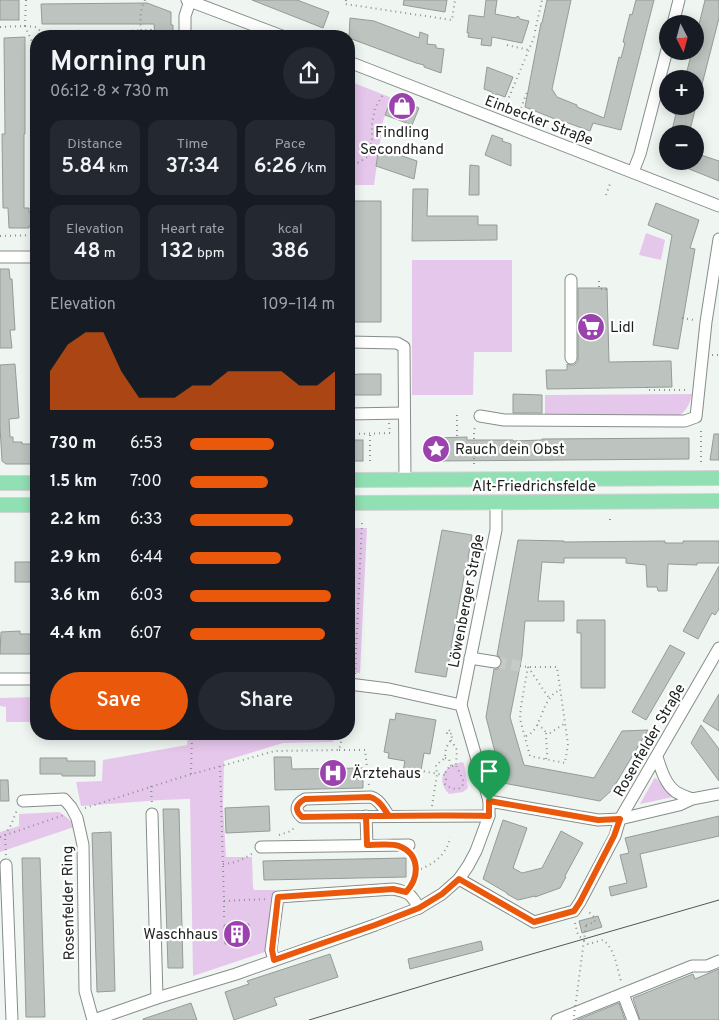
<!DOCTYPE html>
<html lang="en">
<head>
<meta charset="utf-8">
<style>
	body { margin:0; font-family:Overpass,sans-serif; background:#242831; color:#f1f3f6; height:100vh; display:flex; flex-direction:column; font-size:19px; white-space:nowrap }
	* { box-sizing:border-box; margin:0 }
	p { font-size:16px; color:#9ea1a6 }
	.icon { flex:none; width:28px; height:28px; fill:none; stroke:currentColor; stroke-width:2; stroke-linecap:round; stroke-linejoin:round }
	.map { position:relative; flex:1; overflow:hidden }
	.panel { position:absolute; left:30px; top:30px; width:325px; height:710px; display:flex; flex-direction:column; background:#171b24; border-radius:20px; box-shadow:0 2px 12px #0003 }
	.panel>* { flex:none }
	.needle { width:32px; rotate:174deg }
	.buttons { position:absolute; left:659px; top:15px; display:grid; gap:10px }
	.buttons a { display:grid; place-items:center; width:45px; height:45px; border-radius:50%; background:#171b24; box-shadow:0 2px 12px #0003; font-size:25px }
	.pin { position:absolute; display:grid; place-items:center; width:42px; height:42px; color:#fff; margin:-51px -21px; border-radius:50% 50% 50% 0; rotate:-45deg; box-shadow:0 0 5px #0007 }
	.pin .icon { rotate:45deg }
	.round { display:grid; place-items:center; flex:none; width:52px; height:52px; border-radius:26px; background:#242831 }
	.overview { display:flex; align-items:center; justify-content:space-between; height:85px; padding:0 20px }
	h1 { font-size:28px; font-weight:600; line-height:38px }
	.figures { display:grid; grid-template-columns:repeat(3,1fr); gap:8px; height:85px; padding:5px 20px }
	.figures div { display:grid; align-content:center; border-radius:12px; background:#242831; text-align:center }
	.figures b { font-size:21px; font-weight:600 }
	.figures small { font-size:14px; font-weight:400 }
	.figures p { font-size:14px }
	.chart { height:140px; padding:10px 20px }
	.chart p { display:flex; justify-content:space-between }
	.chart svg { width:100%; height:90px; margin-top:5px; fill:#ea580c; opacity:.7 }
	.button { display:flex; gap:10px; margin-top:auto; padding:10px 20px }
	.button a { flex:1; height:58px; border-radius:30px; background:#ea580c; color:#fff; font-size:20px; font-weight:600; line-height:58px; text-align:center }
	.button a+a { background:#242831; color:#f1f3f6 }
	ul { padding:0 20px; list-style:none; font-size:16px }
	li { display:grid; grid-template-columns:80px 60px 1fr; align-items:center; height:38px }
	li i { height:12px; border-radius:6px; background:#ea580c }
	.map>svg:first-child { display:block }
</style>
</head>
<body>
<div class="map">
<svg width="719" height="1020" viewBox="0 0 719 1020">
	<rect width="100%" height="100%" fill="#eff6f1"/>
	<g fill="#e6c7ec">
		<polygon points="349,81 392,98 383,121 374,185 349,185"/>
		<polygon points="646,233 665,240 661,260 639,255"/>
		<polygon points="412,260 512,260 512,352 474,352 473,395 412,395"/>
		<path d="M 692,394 C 690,403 687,411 678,416 L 545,417 L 545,395 Z"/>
		<polygon points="349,528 367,528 360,673 349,672"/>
		<polygon points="36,697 36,722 6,722 6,707 0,706 0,698"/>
		<polygon points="188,734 339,734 339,737 332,742 283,743 224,761 223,805 226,857 252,857 253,887 254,890 275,890 268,951 193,976 190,799 162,800 81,806 76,782 102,781 103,760 187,745"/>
		<path d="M 461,762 L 464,763 L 468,788 L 463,792 L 449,794 C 442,787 439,776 447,769 C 450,765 457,764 461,762 Z"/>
		<polygon points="655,778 657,779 664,788 673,797 640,804 654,779"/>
		<path d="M 59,812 C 65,816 72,820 74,827 L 0,852 L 0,832 L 19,826 L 19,814 Z"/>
	</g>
	<g fill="#bdc3be" stroke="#959b97">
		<rect x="0" y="0" width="19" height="20"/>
		<polygon points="252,0 297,0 329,12 323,28"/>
		<polygon points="404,0 447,0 445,12 403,5"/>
		<polygon points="486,0 497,0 495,14 515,18 518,16 520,19 529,21 522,43 492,37 491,46 481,45 482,39 468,37 469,33 467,33 469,15 484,17"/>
		<polygon points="547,0 571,0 552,89 557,97 577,105 577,107 604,118 619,57 621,58 625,43 623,42 630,14 632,15 636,0 654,0 621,130 593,123 590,131 560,120 560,121 525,107 541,23 542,23"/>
		<polygon points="705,0 719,0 719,18 698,100 695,100 695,79 685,79 692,51 695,51 695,41"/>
		<polygon points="147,3 171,12 171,25 173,25 173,36 155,36 154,24 42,24 41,4"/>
		<polygon points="350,18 374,21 419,38 420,32 428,35 427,44 436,45 436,48 444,49 441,73 424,67 424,65 416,63 349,38"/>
		<polygon points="25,37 25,134 24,134 24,208 29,208 29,212 36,212 36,226 29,226 29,228 9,228 8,208 3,208 2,134 5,134 4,38"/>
		<polygon points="487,67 513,77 505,97 497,94 494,96 492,92 484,89"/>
		<polygon points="392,98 398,100 398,99 419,108 412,125 385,115"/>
		<polygon points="676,106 696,106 689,134 671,134 676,114 674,114"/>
		<polygon points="492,135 503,139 502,141 511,144 511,166 485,155"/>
		<polygon points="379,148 417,161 414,179 376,166"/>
		<polygon points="695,153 719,161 719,181 672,162 695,161"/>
		<polygon points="470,165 479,166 479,195 469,195"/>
		<polygon points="413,189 428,189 427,216 478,216 478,225 497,225 497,240 412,241"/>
		<polygon points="351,201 381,201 381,322 352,322"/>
		<polygon points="656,203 699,220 690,248 695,249 678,349 653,345 672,235 648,225"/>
		<polygon points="0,269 9,269 10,279 12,279 15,330 10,330 12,348 0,348"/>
		<polygon points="578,288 607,288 609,362 671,361 672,387 547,389 546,370 567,370 567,364 571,365 574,365 578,361"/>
		<polygon points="15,364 19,418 9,419 10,437 13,437 13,442 22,442 22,444 36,444 36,464 6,464 2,461 0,427 0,365"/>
		<polygon points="360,374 381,374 381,395 351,395 351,393 349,393 349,376 350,376 350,375"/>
		<polygon points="513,394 542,395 542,413 513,413"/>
		<polygon points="714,434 719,434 719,460 710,460"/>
		<polygon points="467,437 467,440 513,440 513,441 542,440 542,439 689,438 689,459 437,461 436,438"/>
		<rect x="349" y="440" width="14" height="21"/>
		<polygon points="442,530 472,535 468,558 476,559 475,568 466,566 451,647 459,648 458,656 450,655 446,677 415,672"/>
		<polygon points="518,540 564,541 564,542 665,541 665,543 683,543 683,541 719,541 719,563 697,563 697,565 668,564 667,591 658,591 657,587 647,587 646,565 626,563 626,558 564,558 564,563 542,562 538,601 564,601 564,621 525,621 522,656 510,717 524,765 594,778 622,731 648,730 612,790 600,801 503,783 486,717 494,669 498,669 502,664 502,659 497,655"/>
		<rect x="15" y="562" width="21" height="20"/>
		<polygon points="719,566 719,609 715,615 712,613 698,639 683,631"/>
		<polygon points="577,620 605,620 605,688 581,688 581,633 577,633"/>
		<polygon points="20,631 20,634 36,634 36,654 0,654 1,632"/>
		<polygon points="670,645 685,653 646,720 632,712"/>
		<polygon points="719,694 719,731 703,721"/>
		<polygon points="396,713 436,720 430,754 424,753 421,770 416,769 415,774 403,771 405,761 388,758 389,753 384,752 390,719 395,720"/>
		<polygon points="701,725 719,749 719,781 691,743"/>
		<polygon points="274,757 291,757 292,769 363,768 363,788 275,790"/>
		<polygon points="40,758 67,758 67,761 95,761 95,776 62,776 62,774 40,774"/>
		<polygon points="0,780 8,780 9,801 0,801"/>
		<polygon points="269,806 270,831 226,833 225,808"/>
		<polygon points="163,809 179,809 183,968 168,968"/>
		<polygon points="719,816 719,836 640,854 647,887 611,896 609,887 627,883 620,855 629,853 625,838"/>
		<polygon points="503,820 527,828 513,868 522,873 542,868 561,831 583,843 565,876 566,877 560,888 535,897 535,896 518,900 507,894 507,893 483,879"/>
		<polygon points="111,832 115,991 97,992 92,833"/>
		<polygon points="22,858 40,858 45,1017 26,1017"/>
		<polygon points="406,858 406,877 264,880 263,861"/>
		<polygon points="598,916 602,927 582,933 579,921"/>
		<polygon points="249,924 249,943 225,944 224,925"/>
		<polygon points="481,941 483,950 410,969 408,959"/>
		<polygon points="330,954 338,977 274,998 277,1005 234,1020 225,992 249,984 247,981"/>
		<polygon points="719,969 719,1020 640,1020 633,998 693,974 695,979"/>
		<polygon points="191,1003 197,1020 143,1020 143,1019"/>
		<polygon points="619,1003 625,1020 577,1020"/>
	</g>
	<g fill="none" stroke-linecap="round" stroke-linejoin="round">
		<polyline stroke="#c5cbc7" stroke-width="11" stroke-dasharray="11 5.5" stroke-linecap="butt" points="495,662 520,666"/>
		<g stroke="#878d88" stroke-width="13">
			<g id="minor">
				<polyline points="187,0 282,36"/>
				<polyline points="673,24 679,0"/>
				<polyline points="185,36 185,16 190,1"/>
				<polyline points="349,62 719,206"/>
				<polyline points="633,172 640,154 668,46"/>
				<polyline points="0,257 36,257"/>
				<polyline points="571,280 571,358"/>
				<polyline points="349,342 397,343 404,347 405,480"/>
				<polyline points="349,414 404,413"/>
				<polyline points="480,416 504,420 674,421 685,421 696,417 706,322 719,239"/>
				<polyline points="470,658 495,662"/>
				<polyline points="0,679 36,679"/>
				<polyline points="349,684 389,689 461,705"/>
				<path d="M 657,757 C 661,769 665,784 676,792 C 681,795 687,797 692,799"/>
				<polyline points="23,801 64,799 71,807 77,818 83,845 85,991 93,1020"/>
				<polyline points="489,801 598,820 620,819 679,805 692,799 719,794"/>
				<polyline points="152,814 157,998"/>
				<polyline points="366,816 367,845"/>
				<path d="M 389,816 C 384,809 380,800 371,797 L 305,799 C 296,804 294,810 302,817 L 489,816"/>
				<polyline points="261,847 409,845"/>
				<polyline points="6,865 12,1020"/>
				<polyline points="459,879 534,922 574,911 580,902 615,836 620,819 719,648"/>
				<path d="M 274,960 L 271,950 L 278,897 L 393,889 C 409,892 411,894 419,908"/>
				<polyline points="623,994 633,1020"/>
				<polyline points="94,1020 157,998 236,974 375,925 419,908 442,894 459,879 468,866 476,851 489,816 489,801 461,705 496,530 496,503"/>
				<polyline points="557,1020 692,966 707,966 719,961"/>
			</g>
		</g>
		<g stroke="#d2d2d2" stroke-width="16">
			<g id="major">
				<polyline points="349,480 719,478"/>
				<polyline points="0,483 36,483"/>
				<polyline points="349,503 719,501"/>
				<polyline points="0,505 36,505"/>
			</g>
		</g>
		<g stroke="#8d928f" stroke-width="2" stroke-dasharray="1 4" stroke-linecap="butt">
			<path d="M 145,0 C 140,9 140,20 141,30 L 151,30 L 151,36"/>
			<polyline points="346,0 345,4 452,20 455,0"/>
			<polyline points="25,26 34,46 35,55 32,88 33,106 31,124 35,160 34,212"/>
			<path d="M 25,26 L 36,27 C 48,41 67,29 83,31 C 90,31 96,35 103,36"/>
			<polyline points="0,27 25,26 26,0"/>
			<polyline points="535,31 542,0"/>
			<polyline points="108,36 128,31 141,30"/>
			<polyline points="507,45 529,50"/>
			<polyline points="507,102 535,35"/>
			<polyline points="521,108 527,92"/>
			<polyline points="526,121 530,111"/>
			<polyline points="349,168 369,156 372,138 372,123 375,108 384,93"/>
			<polyline points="606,195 611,181"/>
			<polyline points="0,236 36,235"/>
			<polyline points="599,281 599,289 606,289 606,294"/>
			<polyline points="682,318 694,320"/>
			<polyline points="712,355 719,355"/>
			<polyline points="647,387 647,390 689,390"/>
			<polyline points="457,415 457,437"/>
			<polyline points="389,423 390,433"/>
			<polyline points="349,434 394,433"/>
			<polyline points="370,435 370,465"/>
			<polyline points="701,462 701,428"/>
			<polyline points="474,464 474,430 476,425"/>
			<polyline points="610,519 610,522"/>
			<polyline points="520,666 528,667 557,667 568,744 565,763 530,756 520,719 521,706 528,667"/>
			<polyline points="528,667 549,698"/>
			<polyline points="355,674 362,523"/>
			<polyline points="349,710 352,696"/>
			<polyline points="537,725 544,729 546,733"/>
			<polygon points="449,730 452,733 449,735 447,733"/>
			<path d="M 526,736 C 543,730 540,698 560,690"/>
			<polyline points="451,740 457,750 456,765"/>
			<polyline points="339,750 365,750 369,785"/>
			<polyline points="445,758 449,759 451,766"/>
			<polyline points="546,759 547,754 546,733 550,733 564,724"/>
			<polyline points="220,766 224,901 268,899"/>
			<path d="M 395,772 L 411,777 L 417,775 L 417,770 L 444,775 L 446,779 L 445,784 C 450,790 465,792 463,780 C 462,777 457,768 456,765 L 449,767 L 444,775"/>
			<polyline points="191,774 192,734"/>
			<polyline points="151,786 152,804"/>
			<polyline points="432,806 437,774 436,765 445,758 446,748 452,738 451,734"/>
			<polyline points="85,808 185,776 275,751 339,750 343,734"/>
			<polyline points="279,835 291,831 296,826"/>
			<polyline points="0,837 64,815"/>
			<polyline points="6,855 5,835 11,825 17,810"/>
			<path d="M 411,855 C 417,866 417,872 412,884"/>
			<path d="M 223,864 C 235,863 242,860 253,853"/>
			<path d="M 416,870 C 432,867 448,853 450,837"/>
			<polyline points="224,901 224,921"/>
			<path d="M 575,923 L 578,935 L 588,944 L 603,940 C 615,949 617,968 621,981"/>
			<polyline points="586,925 595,922 594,917 588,911"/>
		</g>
		<use href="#minor" stroke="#fff" stroke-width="11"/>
		<use href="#major" stroke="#91e0b3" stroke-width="14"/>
		<polyline stroke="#545755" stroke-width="1" points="309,1020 442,980 719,900"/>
		<polyline stroke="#8d928f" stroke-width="2" stroke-dasharray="1 4" stroke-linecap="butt" points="574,1016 586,925"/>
	</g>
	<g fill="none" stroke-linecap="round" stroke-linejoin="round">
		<g stroke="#fff" stroke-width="10">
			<path id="route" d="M 489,801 L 489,816 C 448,815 407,816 366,816 L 302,817 C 294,810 296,804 305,799 L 370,797 C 380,800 384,809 389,816 L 366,816 L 367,845 C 375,845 392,843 399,846 C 420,854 420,877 406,892 L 393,889 L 278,897 L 272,950 L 274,960 L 375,925 L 419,908 L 442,894 L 459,879 L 534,922 L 574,911 L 580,902 L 614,836 L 620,819 L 598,820 L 489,801"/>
		</g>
		<use href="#route" stroke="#ea580c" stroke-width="6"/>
	</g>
	<defs>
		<g id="shop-disc" transform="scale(1.4375)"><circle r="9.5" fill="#9b42ae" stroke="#fff"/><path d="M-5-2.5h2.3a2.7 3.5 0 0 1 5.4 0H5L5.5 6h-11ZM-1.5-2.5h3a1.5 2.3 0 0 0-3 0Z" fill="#fff"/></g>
		<g id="supermarket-disc" transform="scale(1.4375)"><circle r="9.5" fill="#9b42ae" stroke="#fff"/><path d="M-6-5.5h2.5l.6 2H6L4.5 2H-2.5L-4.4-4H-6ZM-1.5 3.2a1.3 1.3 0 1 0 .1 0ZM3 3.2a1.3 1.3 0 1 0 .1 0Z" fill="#fff"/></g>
		<g id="sight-disc" transform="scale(1.4375)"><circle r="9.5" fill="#9b42ae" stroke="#fff"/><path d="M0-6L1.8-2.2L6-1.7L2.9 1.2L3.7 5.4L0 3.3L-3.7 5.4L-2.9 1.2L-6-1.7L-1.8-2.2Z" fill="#fff"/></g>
		<g id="hospital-disc" transform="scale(1.4375)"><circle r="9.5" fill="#9b42ae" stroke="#fff"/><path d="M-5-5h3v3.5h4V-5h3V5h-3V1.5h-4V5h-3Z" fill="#fff"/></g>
		<g id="building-disc" transform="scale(1.4375)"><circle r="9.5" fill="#9b42ae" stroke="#fff"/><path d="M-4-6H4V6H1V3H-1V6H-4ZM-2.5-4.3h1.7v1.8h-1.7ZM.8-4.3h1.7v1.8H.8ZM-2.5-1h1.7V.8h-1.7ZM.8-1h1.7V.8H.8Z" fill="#fff"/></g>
	</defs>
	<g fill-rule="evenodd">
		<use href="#shop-disc" x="402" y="106"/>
		<use href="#supermarket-disc" x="591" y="327"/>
		<use href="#sight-disc" x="436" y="449"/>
		<use href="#hospital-disc" x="333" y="773"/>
		<use href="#building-disc" x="237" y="934"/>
	</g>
	<g text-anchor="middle" stroke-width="4.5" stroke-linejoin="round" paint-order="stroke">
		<g font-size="15" fill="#1e201f" stroke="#fff">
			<text transform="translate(539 120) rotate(21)" y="5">Einbecker Straße</text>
			<text x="534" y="491">Alt-Friedrichsfelde</text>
			<text transform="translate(466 601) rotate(-79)" y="5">Löwenberger Straße</text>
			<text transform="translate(649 740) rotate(-60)" y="5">Rosenfelder Straße</text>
			<text transform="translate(68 903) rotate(-91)" y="5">Rosenfelder Ring</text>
		</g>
		<g font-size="15" fill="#1e201f" stroke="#fff" text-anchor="start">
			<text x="402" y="137" text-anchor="middle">Findling<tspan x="402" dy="17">Secondhand</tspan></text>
			<text x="610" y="332">Lidl</text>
			<text x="455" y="454">Rauch dein Obst</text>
			<text x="352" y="778">Ärztehaus</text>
			<text x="218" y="939" text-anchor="end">Waschhaus</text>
		</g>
	</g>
</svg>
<div class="buttons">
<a><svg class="needle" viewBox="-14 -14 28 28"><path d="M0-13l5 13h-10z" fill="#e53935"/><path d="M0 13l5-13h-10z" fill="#9ea1a6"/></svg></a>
<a>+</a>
<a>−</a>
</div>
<div class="pin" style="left:489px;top:801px;background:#1e9e55"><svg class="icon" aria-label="arrive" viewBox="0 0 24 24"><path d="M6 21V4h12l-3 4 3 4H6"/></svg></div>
<section class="panel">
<div class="overview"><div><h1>Morning run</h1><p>06:12 · 8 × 730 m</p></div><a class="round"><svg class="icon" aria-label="share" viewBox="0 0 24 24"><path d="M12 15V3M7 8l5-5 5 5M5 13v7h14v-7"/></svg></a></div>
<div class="figures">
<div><p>Distance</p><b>5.84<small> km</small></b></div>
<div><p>Time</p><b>37:34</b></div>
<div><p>Pace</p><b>6:26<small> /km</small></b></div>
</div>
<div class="figures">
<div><p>Elevation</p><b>48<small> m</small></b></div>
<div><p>Heart rate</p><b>132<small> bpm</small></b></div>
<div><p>kcal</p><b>386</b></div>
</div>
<div class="chart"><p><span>Elevation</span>109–114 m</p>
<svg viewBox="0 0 160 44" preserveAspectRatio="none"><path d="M0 44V25L10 12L20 6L30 6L40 25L50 38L60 38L70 38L80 32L90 32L100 25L110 25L120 25L130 25L140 32L150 32L160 25V44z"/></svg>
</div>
<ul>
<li><b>730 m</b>6:53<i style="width:58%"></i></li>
<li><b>1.5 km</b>7:00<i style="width:54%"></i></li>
<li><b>2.2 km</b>6:33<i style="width:71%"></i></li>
<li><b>2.9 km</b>6:44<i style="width:63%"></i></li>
<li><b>3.6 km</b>6:03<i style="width:97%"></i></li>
<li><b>4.4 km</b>6:07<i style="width:93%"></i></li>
</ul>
<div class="button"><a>Save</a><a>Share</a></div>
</section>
</div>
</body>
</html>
